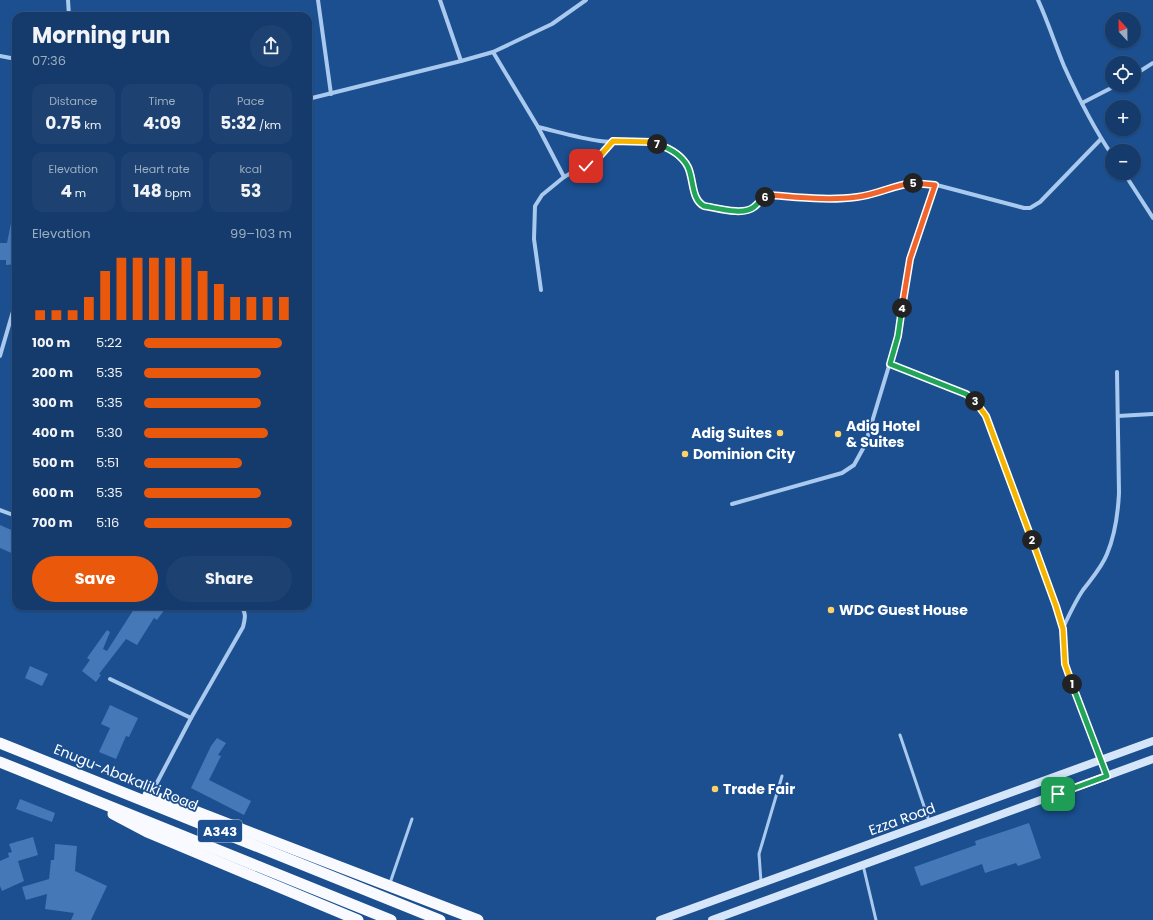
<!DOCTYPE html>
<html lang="en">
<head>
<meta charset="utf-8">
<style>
	body { margin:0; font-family:Poppins,sans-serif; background:#1d4271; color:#f1f3f6; height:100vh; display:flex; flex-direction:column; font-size:15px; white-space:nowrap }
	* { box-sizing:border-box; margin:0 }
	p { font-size:13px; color:#9dadc1 }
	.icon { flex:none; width:22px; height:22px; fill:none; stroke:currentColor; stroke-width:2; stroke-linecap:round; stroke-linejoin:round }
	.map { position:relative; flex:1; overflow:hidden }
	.side { position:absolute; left:12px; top:12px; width:300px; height:598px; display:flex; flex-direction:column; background:#143b6b; border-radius:12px; box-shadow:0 1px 3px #0004,0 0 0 1px #33557e }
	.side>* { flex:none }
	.needle { width:26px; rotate:338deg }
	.buttons { position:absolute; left:1105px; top:12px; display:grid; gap:8px }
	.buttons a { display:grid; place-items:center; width:36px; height:36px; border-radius:50%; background:#143b6b; box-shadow:0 1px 3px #0004,0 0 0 1px #33557e; font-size:20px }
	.pin { position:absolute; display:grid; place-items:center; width:34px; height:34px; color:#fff; margin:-17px; border-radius:8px; box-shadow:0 2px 6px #0006 }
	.km { position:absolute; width:20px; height:20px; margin:-10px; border-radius:50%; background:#222; color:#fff; font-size:11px; line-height:20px; text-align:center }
	.round { display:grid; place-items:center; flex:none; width:42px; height:42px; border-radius:21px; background:#1d4271 }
	.summary { display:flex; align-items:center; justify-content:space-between; height:68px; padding:0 20px }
	h1 { font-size:22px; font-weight:700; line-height:30px }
	.metrics { display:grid; grid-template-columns:repeat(3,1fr); gap:6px; height:68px; padding:4px 20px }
	.metrics div { display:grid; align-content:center; border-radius:10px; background:#1d4271; text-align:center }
	.metrics b { font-size:17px; font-weight:700 }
	.metrics small { font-size:11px; font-weight:400 }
	.metrics p { font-size:11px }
	.chart { height:112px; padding:8px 20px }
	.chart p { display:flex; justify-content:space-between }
	.chart svg { width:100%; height:72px; margin-top:4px; stroke:#ea580c; stroke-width:6 }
	.cta { display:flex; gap:8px; margin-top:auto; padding:8px 20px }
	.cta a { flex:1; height:46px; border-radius:24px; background:#ea580c; color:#fff; font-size:16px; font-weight:700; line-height:46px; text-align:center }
	.cta a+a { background:#1d4271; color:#f1f3f6 }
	ul { padding:0 20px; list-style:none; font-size:13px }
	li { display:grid; grid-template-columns:64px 48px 1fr; align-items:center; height:30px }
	li i { height:10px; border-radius:5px; background:#ea580c }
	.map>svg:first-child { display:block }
</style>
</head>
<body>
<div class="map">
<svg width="1153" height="920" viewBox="0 0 1153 920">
	<rect width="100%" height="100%" fill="#1b4f8f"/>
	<g fill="#4478b7">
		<polygon points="12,218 16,218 16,264 6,265 6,260 0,260 0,243 7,243"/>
		<polygon points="0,525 16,532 16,555 0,548"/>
		<polygon points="136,606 167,606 157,620 154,618 137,645 126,639 99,674 101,675 96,682 82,671 90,660 87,658 107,630 110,632 103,649 107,651"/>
		<polygon points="30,666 48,674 42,686 25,678"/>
		<polygon points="110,705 138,718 129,737 126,736 116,759 99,752 110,728 101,724"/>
		<polygon points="217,738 226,743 218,755 221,756 209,780 251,801 244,815 191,788 211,746"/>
		<polygon points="20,799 55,813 52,822 16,809"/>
		<polygon points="1029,823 1041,858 1018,866 1016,863 985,873 982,864 921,886 914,867 976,845 975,841"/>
		<polygon points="33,837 38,855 18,861 24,881 2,891 0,886 0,861 9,857 8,853 12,852 9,844"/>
		<polygon points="55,844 77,846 75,871 107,886 91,920 71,920 74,913 45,909 47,894 26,900 22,887 49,879 51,860 54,860"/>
	</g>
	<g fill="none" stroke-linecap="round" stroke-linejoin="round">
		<g stroke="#a9c9ee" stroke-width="3">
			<polyline points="900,735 929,821"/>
			<polyline points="863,865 876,920"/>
			<polyline points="761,882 759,854 782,776"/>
			<polyline points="390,883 412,819"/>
		</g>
		<g stroke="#a9c9ee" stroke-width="4">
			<polyline points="68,0 69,16"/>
			<polyline points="318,0 331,94"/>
			<polyline points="440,0 461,61"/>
			<path d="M 1038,0 C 1048,22 1055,44 1064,66 C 1078,97 1093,127 1112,155"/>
			<polyline points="493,52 538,127 564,177"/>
			<polyline points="0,56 16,59"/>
			<polyline points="1134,75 1153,63"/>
			<polyline points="308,99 461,61 493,52 552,24 586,0"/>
			<polyline points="1082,103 1117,85"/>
			<path d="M 538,127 C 559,132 579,138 600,141 C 631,145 652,135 679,156 C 695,168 688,198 704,206 C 717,208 743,215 754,208 C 759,204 762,199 768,195 C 796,197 829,201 857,197 C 882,193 904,181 929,183 L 1024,208 L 1030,208 L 1040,202 L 1101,139"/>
			<polyline points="1124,173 1153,218"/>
			<polyline points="541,290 534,239 535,206 542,195 564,177 598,158 613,141"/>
			<polyline points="0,356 16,301"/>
			<polyline points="890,364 966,394 977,402 986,416 1056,606 1063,629 1065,664 1071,681 1106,776"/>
			<polyline points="1118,416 1153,414"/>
			<polyline points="732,504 842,473 854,465 865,445 898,336 910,259 935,185"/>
			<polyline points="0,510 16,516"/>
			<path d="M 1063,628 C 1069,615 1075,602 1083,590 C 1092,578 1102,567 1107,554 C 1115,535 1118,513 1119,493 L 1117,372"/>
			<polyline points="110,679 191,718"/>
			<path d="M 151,794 L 191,718 L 243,627 C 245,619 247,612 240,606"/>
		</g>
		<g stroke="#d6e6fa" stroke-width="8">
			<polyline points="660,920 1153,741"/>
			<polyline points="712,920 1153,759"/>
		</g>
		<g stroke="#f8faff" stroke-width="11">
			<polyline points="0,743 440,920"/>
			<polyline points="0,762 391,920"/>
			<polyline points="148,795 174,803 478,920"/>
			<polyline points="113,814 147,832 358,920"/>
		</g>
	</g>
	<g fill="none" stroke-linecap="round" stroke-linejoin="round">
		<g stroke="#fff" stroke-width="8">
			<polyline id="split-1" points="1058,794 1107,776 1072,684"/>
		</g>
		<g stroke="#fff" stroke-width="8">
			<polyline id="split-2" points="1032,540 1056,606 1063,629 1065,664 1072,684"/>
		</g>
		<g stroke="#fff" stroke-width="8">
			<polyline id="split-3" points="975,401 986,416 1032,540"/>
		</g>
		<g stroke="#fff" stroke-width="8">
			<polyline id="split-4" points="902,308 898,336 890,364 966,394 975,401"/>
		</g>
		<g stroke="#fff" stroke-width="8">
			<polyline id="split-5" points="902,308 910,259 935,185 913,183"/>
		</g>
		<g stroke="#fff" stroke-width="8">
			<path id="split-6" d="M 765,197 L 768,195 C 797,197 828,201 857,197 C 876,195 894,185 913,183"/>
		</g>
		<g stroke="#fff" stroke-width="8">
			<path id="split-7" d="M 657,144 C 669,148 682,155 688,167 C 694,180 691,199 704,206 C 717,208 743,216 754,207 C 758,204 761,199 765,197"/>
		</g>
		<g stroke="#fff" stroke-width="8">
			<polyline id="split-8" points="586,166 598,158 613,141 652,142 657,144"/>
		</g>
		<use href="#split-1" stroke="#22a559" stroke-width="5"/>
		<use href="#split-2" stroke="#f5b400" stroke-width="5"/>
		<use href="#split-3" stroke="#f5b400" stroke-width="5"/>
		<use href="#split-4" stroke="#22a559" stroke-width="5"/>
		<use href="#split-5" stroke="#f0652b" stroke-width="5"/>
		<use href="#split-6" stroke="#f0652b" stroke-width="5"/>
		<use href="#split-7" stroke="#22a559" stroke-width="5"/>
		<use href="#split-8" stroke="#f5b400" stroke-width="5"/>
	</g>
	<g fill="#ffd166" stroke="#1b4f8f" stroke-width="1.5">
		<circle cx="780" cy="433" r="4"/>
		<circle cx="838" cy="434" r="4"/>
		<circle cx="685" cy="454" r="4"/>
		<circle cx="831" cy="610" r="4"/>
		<circle cx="715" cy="789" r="4"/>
	</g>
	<g text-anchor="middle" stroke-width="3.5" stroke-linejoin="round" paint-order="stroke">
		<rect fill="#1b4f8f" stroke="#bbcadd" stroke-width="1" x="198" y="820" width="44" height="22" rx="3"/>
		<g font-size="13" font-weight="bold" fill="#fff">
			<text x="220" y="836">A343</text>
		</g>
		<g font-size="14" font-weight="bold" fill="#fff" stroke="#1b4f8f" text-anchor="start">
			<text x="846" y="431">Adig Hotel<tspan x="846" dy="16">&amp; Suites</tspan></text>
			<text x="772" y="438" text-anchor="end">Adig Suites</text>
			<text x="693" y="459">Dominion City</text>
			<text x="839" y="615">WDC Guest House</text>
			<text x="723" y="794">Trade Fair</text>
		</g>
		<g font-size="14" fill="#fff" stroke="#1b4f8f">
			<text transform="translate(126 777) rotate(22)" y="5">Enugu-Abakaliki Road</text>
			<text transform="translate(902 819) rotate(-20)" y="5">Ezza Road</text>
		</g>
	</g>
</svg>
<div class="buttons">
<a><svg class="needle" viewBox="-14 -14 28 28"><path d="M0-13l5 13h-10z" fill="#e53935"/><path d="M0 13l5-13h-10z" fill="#9dadc1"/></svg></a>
<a><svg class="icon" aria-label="locate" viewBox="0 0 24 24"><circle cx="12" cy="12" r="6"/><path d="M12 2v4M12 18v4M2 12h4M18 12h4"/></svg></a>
<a>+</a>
<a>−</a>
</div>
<div class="pin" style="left:1058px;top:794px;background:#1e9e55"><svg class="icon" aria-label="arrive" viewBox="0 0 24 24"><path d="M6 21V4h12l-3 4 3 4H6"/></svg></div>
<div class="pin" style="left:586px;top:166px;background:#d93025"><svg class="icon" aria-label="check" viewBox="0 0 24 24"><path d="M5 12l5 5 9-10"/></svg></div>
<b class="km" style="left:1072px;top:684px">1</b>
<b class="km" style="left:1032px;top:540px">2</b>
<b class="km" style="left:975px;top:401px">3</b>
<b class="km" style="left:902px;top:308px">4</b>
<b class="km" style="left:913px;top:183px">5</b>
<b class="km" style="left:765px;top:197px">6</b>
<b class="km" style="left:657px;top:144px">7</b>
<section class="side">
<div class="summary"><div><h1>Morning run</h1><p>07:36</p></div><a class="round"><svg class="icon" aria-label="share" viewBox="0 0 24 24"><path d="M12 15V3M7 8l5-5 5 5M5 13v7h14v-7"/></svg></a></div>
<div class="metrics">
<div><p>Distance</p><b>0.75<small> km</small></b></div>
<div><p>Time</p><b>4:09</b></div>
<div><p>Pace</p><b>5:32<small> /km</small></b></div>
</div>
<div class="metrics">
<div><p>Elevation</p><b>4<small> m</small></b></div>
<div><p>Heart rate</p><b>148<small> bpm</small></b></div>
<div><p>kcal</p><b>53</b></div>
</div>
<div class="chart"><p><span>Elevation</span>99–103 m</p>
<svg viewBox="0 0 160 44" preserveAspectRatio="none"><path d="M5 44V38M15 44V38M25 44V38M35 44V30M45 44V14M55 44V6M65 44V6M75 44V6M85 44V6M95 44V6M105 44V14M115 44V22M125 44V30M135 44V30M145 44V30M155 44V30"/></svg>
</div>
<ul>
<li><b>100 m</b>5:22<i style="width:93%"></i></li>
<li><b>200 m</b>5:35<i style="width:79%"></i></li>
<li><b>300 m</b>5:35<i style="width:79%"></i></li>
<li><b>400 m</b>5:30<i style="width:84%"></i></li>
<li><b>500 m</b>5:51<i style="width:66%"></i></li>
<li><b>600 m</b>5:35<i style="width:79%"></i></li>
<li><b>700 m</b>5:16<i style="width:100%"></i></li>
</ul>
<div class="cta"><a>Save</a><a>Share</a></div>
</section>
</div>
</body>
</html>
